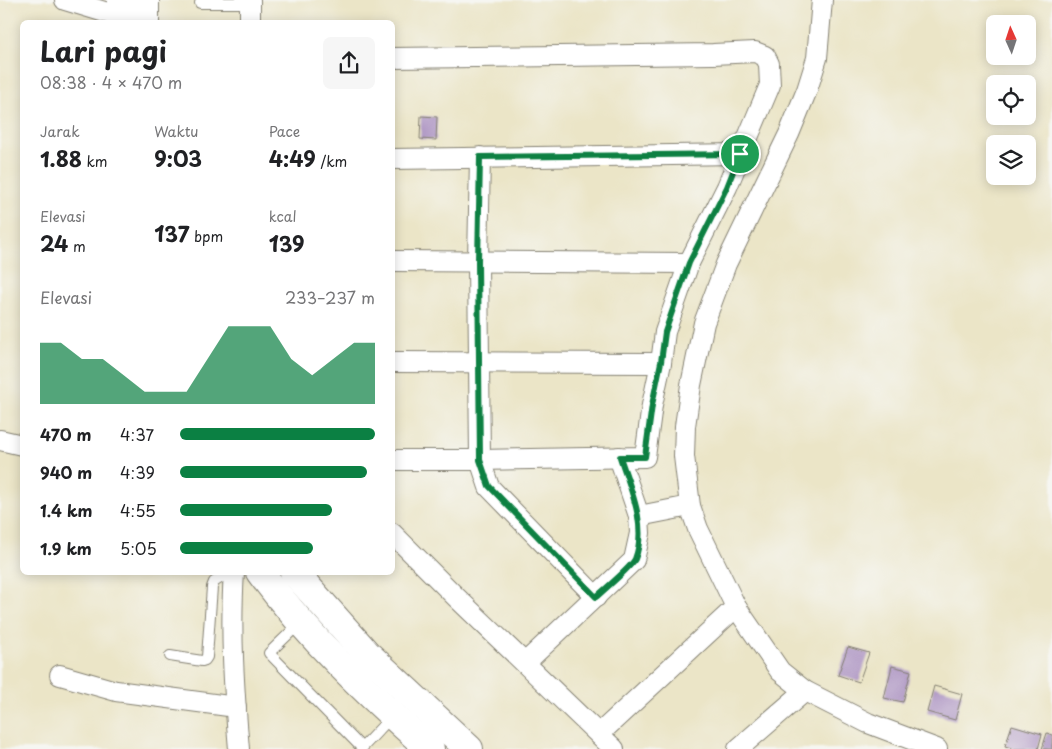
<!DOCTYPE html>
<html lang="id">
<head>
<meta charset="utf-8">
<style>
	body { margin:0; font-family:"Playpen Sans",sans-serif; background:#f6f6f6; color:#202124; height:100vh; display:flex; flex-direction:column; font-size:19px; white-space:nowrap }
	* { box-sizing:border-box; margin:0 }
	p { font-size:16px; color:#757577 }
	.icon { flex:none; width:28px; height:28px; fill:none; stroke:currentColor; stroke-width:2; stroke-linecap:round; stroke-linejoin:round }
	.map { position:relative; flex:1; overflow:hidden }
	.side { position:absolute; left:20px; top:20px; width:375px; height:555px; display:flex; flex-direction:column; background:#fff; border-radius:8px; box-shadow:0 2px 12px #0003 }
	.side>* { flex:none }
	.needle { width:32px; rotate:357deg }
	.tools { position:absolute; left:986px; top:15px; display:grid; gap:10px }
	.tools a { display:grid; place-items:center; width:50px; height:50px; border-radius:8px; background:#fff; box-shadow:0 2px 12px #0003; font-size:25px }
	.pin { position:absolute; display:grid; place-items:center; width:42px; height:42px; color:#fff; margin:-21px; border:2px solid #fff; border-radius:50%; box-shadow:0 1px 5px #0007 }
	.round { display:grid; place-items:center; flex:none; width:52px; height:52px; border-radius:8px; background:#f6f6f6 }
	.headline { display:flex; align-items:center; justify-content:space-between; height:85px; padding:0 20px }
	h1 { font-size:28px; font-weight:700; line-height:38px }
	.stats { display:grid; grid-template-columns:repeat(3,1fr); gap:8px; height:85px; padding:5px 20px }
	.stats div { display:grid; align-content:center }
	.stats b { font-size:21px; font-weight:700 }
	.stats small { font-size:14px; font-weight:400 }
	.stats p { font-size:14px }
	.chart { height:140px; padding:10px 20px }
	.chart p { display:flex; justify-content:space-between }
	.chart svg { width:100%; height:90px; margin-top:5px; fill:#0b8043; opacity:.7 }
	ul { padding:0 20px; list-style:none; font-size:16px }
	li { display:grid; grid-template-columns:80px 60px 1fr; align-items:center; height:38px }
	li i { height:12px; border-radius:6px; background:#0b8043 }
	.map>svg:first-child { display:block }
</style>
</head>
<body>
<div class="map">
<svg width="1052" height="749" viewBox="0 0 1052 749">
	<rect width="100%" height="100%" fill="#f6f6f2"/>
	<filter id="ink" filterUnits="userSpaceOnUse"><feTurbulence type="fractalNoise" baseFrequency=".02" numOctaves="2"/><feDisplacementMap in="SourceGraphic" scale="10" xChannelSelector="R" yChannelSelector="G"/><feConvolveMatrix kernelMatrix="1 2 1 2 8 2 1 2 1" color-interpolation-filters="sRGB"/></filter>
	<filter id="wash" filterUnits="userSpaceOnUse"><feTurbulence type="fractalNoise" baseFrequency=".0096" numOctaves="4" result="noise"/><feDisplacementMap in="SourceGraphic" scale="20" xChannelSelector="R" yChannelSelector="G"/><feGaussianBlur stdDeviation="1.12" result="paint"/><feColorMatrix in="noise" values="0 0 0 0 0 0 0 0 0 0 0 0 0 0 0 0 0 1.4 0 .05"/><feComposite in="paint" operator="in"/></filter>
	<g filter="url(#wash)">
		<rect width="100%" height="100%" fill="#ebe5c7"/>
		<g id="blocks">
			<g fill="#b29bc6">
				<polygon points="421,116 437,117 436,140 420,139"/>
				<polygon points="848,647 869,653 859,682 838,675"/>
				<polygon points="892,666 911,671 903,702 884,698"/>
				<polygon points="934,686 962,694 955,720 927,712"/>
				<polygon points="1012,725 1042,734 1038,749 1015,749 1005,746"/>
				<polygon points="1047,733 1052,735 1052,749 1042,749"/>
			</g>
		</g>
	</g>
	<g filter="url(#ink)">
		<use href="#blocks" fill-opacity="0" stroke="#848072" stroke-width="1"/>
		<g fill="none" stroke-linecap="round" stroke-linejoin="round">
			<g stroke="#848072" stroke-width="12">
				<g id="service">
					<polyline points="200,3 249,3"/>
					<polyline points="300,623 269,653 362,748 392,716"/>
					<polyline points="170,656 202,661 205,660 207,657 212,587 214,582 230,572"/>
				</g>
			</g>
			<g stroke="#848072" stroke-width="22">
				<g id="minor">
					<polyline points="65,0 121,17"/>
					<polyline points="250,0 250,22"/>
					<polyline points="822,0 817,58 807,90 789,134 726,264 704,323 691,385 685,426 684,456 690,506 698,529 736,607 780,671 805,691 868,723 937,749"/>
					<polyline points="392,58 713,54 755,52 765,56 769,64 770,85 727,187 689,263 665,332 661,363 652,405 645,457 480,460 392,460"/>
					<polyline points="480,157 478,262 480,460 489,487 596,597"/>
					<polyline points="392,159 740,154"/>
					<polyline points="392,261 689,263"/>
					<polyline points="392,362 661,363"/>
					<polyline points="0,440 22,445"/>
					<polyline points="619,457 639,516"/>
					<polyline points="392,533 457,598 614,749"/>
					<path d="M 234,572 C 230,631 234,691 239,749"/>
					<polyline points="525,663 634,560 640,533 639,516 690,506"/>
					<polyline points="60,675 116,691 236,707"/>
					<polyline points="599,734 736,607"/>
					<polyline points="738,749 805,691"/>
				</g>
			</g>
			<g stroke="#848072" stroke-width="30">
				<g id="primary">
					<polyline points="121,0 122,22"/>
					<polyline points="145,0 145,22"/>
					<path d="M 260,572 C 309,638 369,695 430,749"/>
					<polyline points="294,572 367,654 469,749"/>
				</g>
			</g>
			<use href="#service" stroke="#fff" stroke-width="10"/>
			<use href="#minor" stroke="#fff" stroke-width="20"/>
			<use href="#primary" stroke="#fff" stroke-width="28"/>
		</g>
	</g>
	<g fill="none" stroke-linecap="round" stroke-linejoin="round" filter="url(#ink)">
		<g stroke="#fff" stroke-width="10">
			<path id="route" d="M 740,154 L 727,187 L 689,263 L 665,332 L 661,362 L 652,405 L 645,457 L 620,457 C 630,488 648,526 635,559 C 631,567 604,590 596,597 L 489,486 L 480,460 L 478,262 L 480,157 Z"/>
		</g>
		<use href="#route" stroke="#0b8043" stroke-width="6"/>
	</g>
</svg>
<div class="tools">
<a><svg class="needle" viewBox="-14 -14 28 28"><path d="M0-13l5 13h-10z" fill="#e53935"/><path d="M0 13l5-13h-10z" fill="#757577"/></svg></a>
<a><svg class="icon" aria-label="locate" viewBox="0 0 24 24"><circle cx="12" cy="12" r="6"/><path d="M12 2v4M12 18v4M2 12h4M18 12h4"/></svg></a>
<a><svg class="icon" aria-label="layers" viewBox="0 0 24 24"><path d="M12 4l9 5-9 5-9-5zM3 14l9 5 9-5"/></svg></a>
</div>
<div class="pin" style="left:740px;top:154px;background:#1e9e55"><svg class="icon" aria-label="arrive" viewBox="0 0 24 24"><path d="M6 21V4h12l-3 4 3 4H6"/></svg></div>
<section class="side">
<div class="headline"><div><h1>Lari pagi</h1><p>08:38 · 4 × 470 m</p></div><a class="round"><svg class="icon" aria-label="share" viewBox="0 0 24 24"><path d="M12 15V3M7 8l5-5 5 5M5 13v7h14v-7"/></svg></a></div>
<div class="stats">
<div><p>Jarak</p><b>1.88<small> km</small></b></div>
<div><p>Waktu</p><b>9:03</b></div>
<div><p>Pace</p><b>4:49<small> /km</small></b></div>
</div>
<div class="stats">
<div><p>Elevasi</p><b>24<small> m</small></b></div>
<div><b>137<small> bpm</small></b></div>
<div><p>kcal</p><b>139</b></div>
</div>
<div class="chart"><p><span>Elevasi</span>233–237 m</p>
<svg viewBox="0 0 160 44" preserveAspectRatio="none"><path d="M0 44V14L10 14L20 22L30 22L40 30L50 38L60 38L70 38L80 22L90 6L100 6L110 6L120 22L130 30L140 22L150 14L160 14V44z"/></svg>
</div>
<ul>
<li><b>470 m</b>4:37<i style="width:100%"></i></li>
<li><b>940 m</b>4:39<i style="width:96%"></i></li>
<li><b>1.4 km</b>4:55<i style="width:78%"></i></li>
<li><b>1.9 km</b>5:05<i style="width:68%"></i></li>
</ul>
</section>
</div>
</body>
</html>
